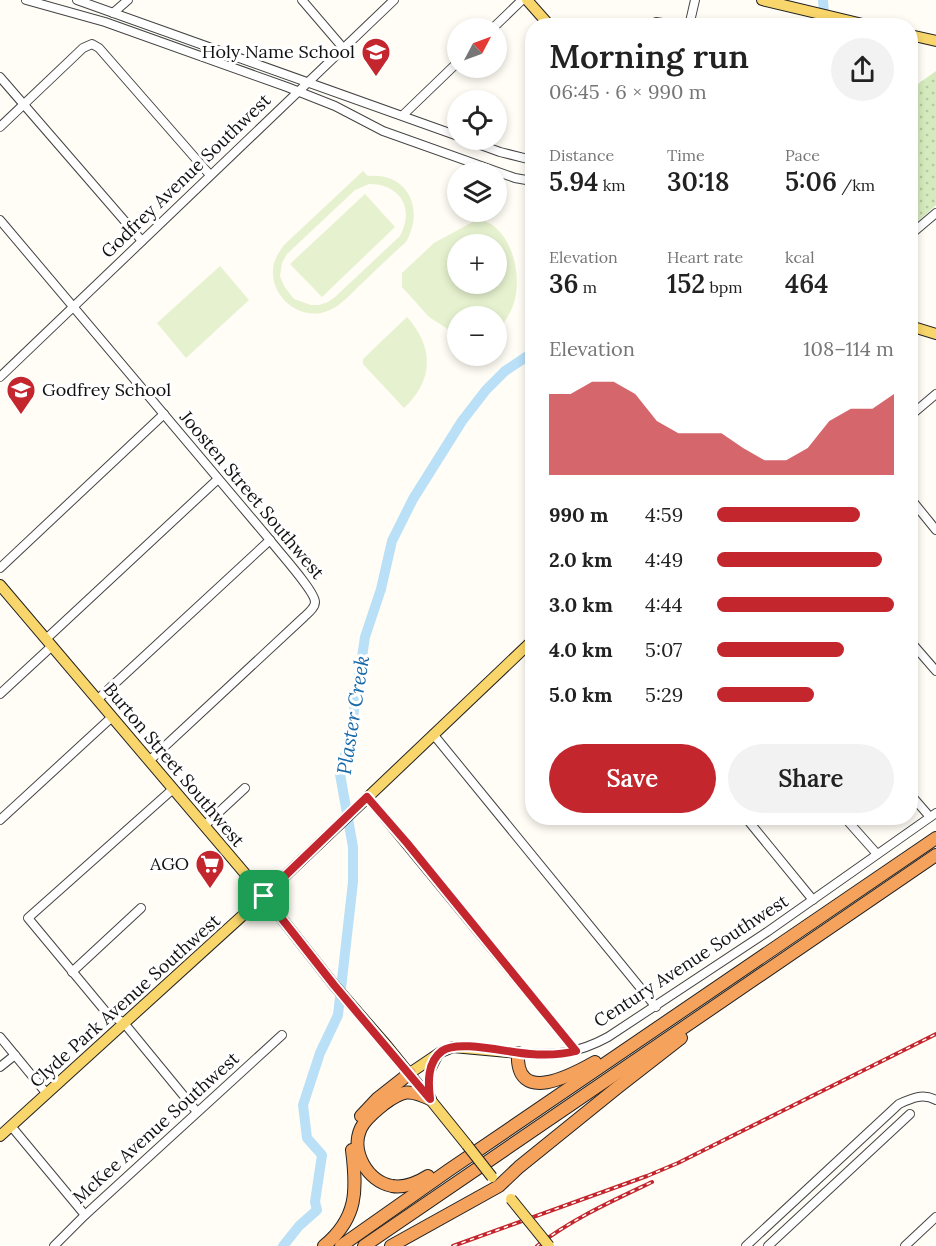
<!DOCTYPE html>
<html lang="en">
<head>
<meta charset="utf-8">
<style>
	body { margin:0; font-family:Lora,serif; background:#f2f2f2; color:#222; height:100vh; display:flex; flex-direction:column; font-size:22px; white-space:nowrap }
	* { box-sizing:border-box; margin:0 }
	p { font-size:20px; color:#767676 }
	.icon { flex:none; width:33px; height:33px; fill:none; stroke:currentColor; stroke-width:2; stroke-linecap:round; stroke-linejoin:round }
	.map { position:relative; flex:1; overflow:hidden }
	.sheet { position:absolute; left:525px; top:18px; width:393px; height:807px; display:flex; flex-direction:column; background:#fff; border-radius:24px; box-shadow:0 3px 9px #0003 }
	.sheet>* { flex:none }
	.needle { width:39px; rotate:49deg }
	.controls { position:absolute; left:447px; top:18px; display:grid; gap:12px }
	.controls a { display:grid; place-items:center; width:60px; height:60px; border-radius:50%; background:#fff; box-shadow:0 3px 9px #0003; font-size:30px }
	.pin { position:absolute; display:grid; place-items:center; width:51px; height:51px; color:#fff; margin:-26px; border-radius:12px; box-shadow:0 3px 9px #0006 }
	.round { display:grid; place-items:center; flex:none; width:63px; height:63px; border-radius:32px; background:#f2f2f2 }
	.summary { display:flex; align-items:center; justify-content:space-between; height:102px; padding:0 24px }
	h1 { font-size:33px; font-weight:600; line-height:45px }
	.stats { display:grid; grid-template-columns:repeat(3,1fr); gap:9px; height:102px; padding:6px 24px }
	.stats div { display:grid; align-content:center }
	.stats b { font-size:26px; font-weight:600 }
	.stats small { font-size:16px; font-weight:400 }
	.stats p { font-size:16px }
	.chart { height:168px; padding:12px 24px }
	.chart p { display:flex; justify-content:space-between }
	.chart svg { width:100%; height:108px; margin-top:6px; fill:#c4262e; opacity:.7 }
	.button { display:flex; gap:12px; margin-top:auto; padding:12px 24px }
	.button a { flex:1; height:69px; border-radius:36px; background:#c4262e; color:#fff; font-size:24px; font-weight:600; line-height:69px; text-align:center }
	.button a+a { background:#f2f2f2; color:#222 }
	ul { padding:0 24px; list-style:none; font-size:20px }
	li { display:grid; grid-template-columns:96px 72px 1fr; align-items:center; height:45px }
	li i { height:15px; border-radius:8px; background:#c4262e }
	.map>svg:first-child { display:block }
</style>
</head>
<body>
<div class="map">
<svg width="936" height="1246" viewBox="0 0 936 1246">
	<defs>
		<pattern id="green-dots" width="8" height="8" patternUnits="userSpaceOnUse" patternTransform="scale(1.5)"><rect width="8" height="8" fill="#d5ebbd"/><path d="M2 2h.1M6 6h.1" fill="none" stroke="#b6c8a1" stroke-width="1.8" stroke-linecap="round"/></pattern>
	</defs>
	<rect width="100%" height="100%" fill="#fffdf5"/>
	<polygon fill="url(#green-dots)" points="936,71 936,205 911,228 911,89"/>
	<g fill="#e6f2cf" fill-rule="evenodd">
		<path d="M 363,171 L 368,176 C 408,172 425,209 406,242 C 390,256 375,271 359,286 C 350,295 341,305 330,310 C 303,323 271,299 273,270 C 273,261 279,252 284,245 ZM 369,184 C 400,184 415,208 400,236 L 335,297 L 328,302 L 319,305 L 311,305 L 294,299 L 284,286 L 280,276 L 282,263 L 287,254 L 355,190 Z"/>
		<polygon points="365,194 395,227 322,297 290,264"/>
		<path d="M 478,219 C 510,225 522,271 515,299 C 512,311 505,322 497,332 L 496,316 L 458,316 L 457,335 L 429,317 L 402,287 L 402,273 L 434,243 ZM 458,244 L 496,244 L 496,284 L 458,284 Z"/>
		<polygon points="220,266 249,300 186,358 157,323"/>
		<path d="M 407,317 C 434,347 434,380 404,408 L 363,364 L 363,359 Z"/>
	</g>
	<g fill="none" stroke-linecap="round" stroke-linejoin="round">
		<g stroke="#b9e0f7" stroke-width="10">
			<polyline points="823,0 825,26"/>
			<polyline points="283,1246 299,1226 317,1210 315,1202 322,1155 307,1138 303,1105 320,1053 338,1015 353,882 353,847 340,774 350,737 365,637 381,589 392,541 413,499 462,421 486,390 505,371 532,353"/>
		</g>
		<g stroke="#444" stroke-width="10">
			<g id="minor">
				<polyline points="26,0 105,22 287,87 335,106 383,131 515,178 532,181"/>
				<polyline points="77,0 458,136"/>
				<polyline points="302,0 344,49"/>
				<polyline points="113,13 128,0"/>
				<polyline points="647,26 656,22 681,26"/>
				<polyline points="689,26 695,0"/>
				<polyline points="493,28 522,0"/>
				<polyline points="0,77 142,241"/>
				<polyline points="403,115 458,62"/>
				<polyline points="0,127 83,48 92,44 99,48 210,175"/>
				<polyline points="467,140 500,152 532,160"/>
				<path d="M 0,220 L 270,540 C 278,551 315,591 315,602 C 315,608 308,613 304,617 L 149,761"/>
				<polyline points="910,235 936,213"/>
				<polyline points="0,377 394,0"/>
				<polyline points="910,416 936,394"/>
				<polyline points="910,498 936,530"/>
				<polyline points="0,568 164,414"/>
				<polyline points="46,639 218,479"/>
				<polyline points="910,641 936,671"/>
				<polyline points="0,694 52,646"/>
				<polyline points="97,700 270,540"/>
				<polyline points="433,734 656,1007"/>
				<polyline points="173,789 28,918 106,1012 124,1023 197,1112"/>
				<polyline points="910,794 930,817"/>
				<polyline points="367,797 576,1051"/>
				<polyline points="746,818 813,900"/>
				<polyline points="845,818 877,854"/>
				<polyline points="0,820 112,717"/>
				<polyline points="204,826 245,788"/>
				<polyline points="72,972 141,908"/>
				<polyline points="0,1037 47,1094"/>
				<path d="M 518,1053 C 553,1056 577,1054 608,1037 L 767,932 L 936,813"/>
				<polyline points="0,1067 15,1055"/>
				<polyline points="430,1098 429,1074 439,1054"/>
				<polyline points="11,1126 85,1215"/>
				<polyline points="54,1246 85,1215 282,1035"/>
				<path d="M 746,1246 L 899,1104 C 912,1098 923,1093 936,1100"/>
				<polyline points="768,1246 910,1114"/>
				<polyline points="905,1246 936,1217"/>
			</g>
		</g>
		<g stroke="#222" stroke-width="12">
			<g id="major">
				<polyline points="527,0 550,26"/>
				<polyline points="762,0 871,26"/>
				<polyline points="910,35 936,41"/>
				<polyline points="910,326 936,334"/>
				<polyline points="0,585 264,896 334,985 387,1046 467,1145"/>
				<polyline points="410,1073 441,1052 453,1047 518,1053"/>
				<polyline points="0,1136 264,896 532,641"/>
			</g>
		</g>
		<g stroke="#222" stroke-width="14">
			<g id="highway">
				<path d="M 518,1053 C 515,1106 572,1075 595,1062"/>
				<polyline points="361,1116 377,1099 410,1073"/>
				<path d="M 428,1176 C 417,1183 405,1188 392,1186 C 367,1181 350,1151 361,1128 C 366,1118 376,1111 384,1104 C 403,1090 409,1089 430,1099"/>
				<path d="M 324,1246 C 358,1218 357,1190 352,1150"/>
				<polyline points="341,1246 449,1170 936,838"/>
				<polyline points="364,1246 936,855"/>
				<polyline points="391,1246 499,1186 519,1167 618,1087 681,1038"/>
			</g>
		</g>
		<use href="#minor" stroke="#fff" stroke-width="8"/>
		<use href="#major" stroke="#f9d66b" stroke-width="10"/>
		<use href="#highway" stroke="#f5a25d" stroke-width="12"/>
		<g stroke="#c4262e" stroke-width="4">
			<g id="rail">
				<polyline points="453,1246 647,1176 678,1163 936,1034"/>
				<path d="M 537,1246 C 572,1219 612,1201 652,1182"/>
			</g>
		</g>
		<use href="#rail" stroke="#fff" stroke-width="1.5" stroke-dasharray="4.5" stroke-linecap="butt"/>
		<g stroke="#222" stroke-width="12" stroke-linecap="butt">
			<g id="major-bridge">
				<polyline points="467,1145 492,1177"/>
				<polyline points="511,1199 549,1246"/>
			</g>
		</g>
		<use href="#major-bridge" stroke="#f9d66b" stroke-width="10"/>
	</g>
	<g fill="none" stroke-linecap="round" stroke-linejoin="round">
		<g stroke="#fff" stroke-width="12">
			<path id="route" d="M 367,797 L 407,843 L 576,1051 C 561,1055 545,1055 530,1054 C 509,1053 458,1039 442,1051 C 427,1062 428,1083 430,1099 L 334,985 L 264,896 Z"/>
		</g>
		<use href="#route" stroke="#c4262e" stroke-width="8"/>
	</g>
	<defs>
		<g id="school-pin" transform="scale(1.5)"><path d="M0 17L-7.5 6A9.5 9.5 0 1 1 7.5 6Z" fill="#c4262e" stroke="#fff"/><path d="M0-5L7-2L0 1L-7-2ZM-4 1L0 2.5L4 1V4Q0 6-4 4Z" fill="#fff"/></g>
		<g id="supermarket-pin" transform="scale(1.5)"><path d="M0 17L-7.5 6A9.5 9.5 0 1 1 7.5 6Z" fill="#c4262e" stroke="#fff"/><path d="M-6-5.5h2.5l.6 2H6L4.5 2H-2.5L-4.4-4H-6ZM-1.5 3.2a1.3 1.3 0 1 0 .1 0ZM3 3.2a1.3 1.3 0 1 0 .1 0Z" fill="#fff"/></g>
	</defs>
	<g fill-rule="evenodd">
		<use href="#school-pin" x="376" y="52"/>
		<use href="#school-pin" x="21" y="390"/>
		<use href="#supermarket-pin" x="210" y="864"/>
	</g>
	<g text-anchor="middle" stroke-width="6" stroke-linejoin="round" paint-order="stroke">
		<g font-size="18" fill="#111" stroke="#fff" text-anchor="end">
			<text x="355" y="58">Holy Name School</text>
			<text x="42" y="396" text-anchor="start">Godfrey School</text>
			<text x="189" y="870">AGO</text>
		</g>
		<g font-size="18" fill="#111" stroke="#fff">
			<text transform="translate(186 176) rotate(-44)" y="6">Godfrey Avenue Southwest</text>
			<text transform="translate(252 495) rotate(50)" y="6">Joosten Street Southwest</text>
			<text transform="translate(174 765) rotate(50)" y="6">Burton Street Southwest</text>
			<text transform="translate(691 961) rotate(-33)" y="6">Century Avenue Southwest</text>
			<text transform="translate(125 1001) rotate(-42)" y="6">Clyde Park Avenue Southwest</text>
			<text transform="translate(156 1128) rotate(-42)" y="6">McKee Avenue Southwest</text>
		</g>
		<g font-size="20" font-style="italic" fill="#1768a6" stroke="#fff">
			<text transform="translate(353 715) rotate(-81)" y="7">Plaster Creek</text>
		</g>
	</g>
</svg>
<div class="controls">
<a><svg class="needle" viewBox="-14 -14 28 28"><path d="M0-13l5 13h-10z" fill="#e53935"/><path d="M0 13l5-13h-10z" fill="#767676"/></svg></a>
<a><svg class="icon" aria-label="locate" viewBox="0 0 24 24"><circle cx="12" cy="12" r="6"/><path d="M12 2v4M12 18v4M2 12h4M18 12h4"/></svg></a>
<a><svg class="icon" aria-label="layers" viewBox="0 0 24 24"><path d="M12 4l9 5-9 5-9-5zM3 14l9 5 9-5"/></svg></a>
<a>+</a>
<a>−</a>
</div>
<div class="pin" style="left:264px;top:896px;background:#1e9e55"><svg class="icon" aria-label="arrive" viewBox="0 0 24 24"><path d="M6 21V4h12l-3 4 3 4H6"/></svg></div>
<section class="sheet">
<div class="summary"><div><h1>Morning run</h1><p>06:45 · 6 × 990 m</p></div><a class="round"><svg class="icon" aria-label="share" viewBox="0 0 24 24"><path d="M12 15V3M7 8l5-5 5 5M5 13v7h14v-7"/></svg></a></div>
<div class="stats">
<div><p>Distance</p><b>5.94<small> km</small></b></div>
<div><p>Time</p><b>30:18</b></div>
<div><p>Pace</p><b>5:06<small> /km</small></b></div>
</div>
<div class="stats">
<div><p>Elevation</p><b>36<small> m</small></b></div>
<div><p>Heart rate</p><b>152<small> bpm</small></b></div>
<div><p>kcal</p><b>464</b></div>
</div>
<div class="chart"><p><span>Elevation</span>108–114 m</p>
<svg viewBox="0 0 160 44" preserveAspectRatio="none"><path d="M0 44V11L10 11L20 6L30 6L40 11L50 22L60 27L70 27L80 27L90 33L100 38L110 38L120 33L130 22L140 17L150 17L160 11V44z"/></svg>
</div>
<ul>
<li><b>990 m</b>4:59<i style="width:81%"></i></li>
<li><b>2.0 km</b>4:49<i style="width:93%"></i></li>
<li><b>3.0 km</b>4:44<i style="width:100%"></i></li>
<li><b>4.0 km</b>5:07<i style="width:72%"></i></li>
<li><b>5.0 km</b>5:29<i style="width:55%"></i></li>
</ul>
<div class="button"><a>Save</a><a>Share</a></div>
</section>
</div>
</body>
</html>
